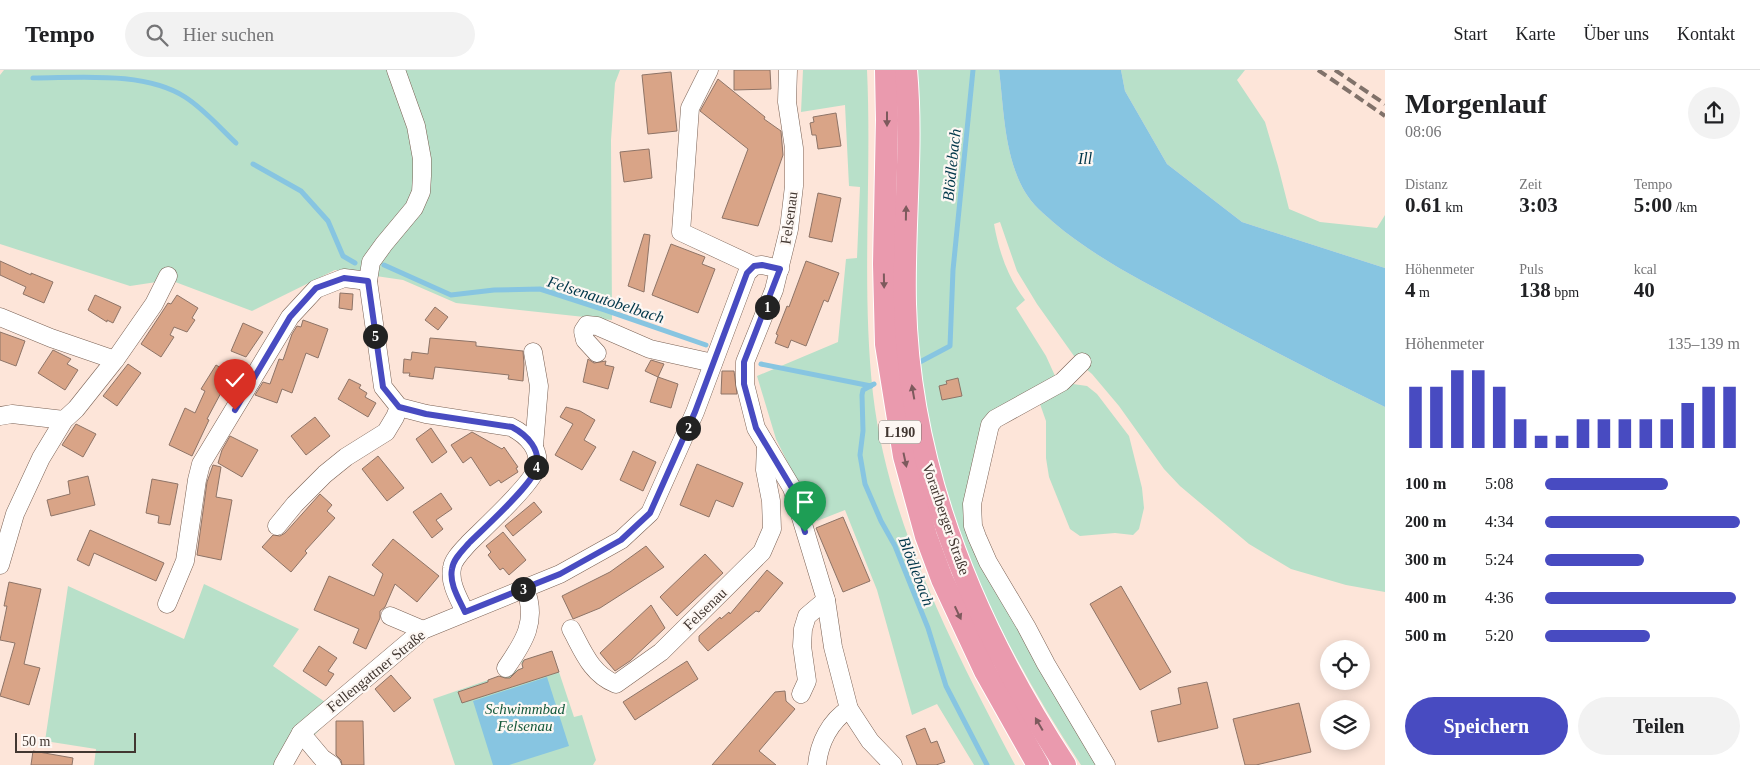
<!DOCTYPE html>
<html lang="de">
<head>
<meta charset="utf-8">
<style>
	body { margin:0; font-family:Georgia,serif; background:#f2f2f2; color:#202124; height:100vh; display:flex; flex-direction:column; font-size:19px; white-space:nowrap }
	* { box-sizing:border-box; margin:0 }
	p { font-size:16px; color:#757577 }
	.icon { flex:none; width:28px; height:28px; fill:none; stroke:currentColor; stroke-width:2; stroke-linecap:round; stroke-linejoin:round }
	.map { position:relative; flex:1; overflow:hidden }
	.side { display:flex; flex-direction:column; background:#fff; width:375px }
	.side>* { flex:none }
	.fabs { position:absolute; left:1320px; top:570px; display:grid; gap:10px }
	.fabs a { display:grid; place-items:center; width:50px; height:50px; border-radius:50%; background:#fff; box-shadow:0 2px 12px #0003; font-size:25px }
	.scale { position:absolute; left:15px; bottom:12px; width:121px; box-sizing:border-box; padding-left:5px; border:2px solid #423731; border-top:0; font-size:14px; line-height:18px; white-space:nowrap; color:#423731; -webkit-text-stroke:4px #fdf7f3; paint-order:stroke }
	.pin { position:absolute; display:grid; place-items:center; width:42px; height:42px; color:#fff; margin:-51px -21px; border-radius:50% 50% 50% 0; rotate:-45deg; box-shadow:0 0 5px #0007 }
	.pin .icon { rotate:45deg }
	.km { position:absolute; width:25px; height:25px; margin:-12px; border-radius:50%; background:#222; color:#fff; font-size:14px; line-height:25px; text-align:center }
	.round { display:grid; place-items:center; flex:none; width:52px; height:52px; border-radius:26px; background:#f2f2f2 }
	.overview { display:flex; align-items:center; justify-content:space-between; height:85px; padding:0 20px }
	h1 { font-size:28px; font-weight:600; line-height:38px }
	.metrics { display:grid; grid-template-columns:repeat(3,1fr); gap:8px; height:85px; padding:5px 20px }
	.metrics div { display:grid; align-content:center }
	.metrics b { font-size:21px; font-weight:600 }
	.metrics small { font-size:14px; font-weight:400 }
	.metrics p { font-size:14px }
	.chart { height:140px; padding:10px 20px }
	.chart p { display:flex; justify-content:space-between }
	.chart svg { width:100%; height:90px; margin-top:5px; stroke:#484bc1; stroke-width:6 }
	.button { display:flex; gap:10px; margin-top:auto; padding:10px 20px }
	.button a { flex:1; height:58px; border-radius:30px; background:#484bc1; color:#fff; font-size:20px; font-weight:600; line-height:58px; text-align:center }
	.button a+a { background:#f2f2f2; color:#202124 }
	ul { padding:0 20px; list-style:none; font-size:16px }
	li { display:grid; grid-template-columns:80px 60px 1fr; align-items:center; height:38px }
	li i { height:12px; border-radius:6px; background:#484bc1 }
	header { display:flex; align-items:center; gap:30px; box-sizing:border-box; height:70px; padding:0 25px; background:#fff; border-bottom:1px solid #e0e0e0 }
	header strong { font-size:24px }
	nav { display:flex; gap:28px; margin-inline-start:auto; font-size:18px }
	.search { width:350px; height:45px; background:#f2f2f2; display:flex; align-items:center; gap:12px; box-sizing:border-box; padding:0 18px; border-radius:28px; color:#757577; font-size:19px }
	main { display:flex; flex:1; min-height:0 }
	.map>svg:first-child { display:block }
</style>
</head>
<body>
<header>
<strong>Tempo</strong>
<div class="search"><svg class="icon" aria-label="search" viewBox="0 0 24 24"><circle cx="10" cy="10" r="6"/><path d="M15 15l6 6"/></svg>Hier suchen</div>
<nav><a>Start</a><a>Karte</a><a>Über uns</a><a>Kontakt</a></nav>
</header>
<main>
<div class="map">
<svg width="1385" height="695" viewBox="0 0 1385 695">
	<rect width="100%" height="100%" fill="#fde5d9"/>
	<g fill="#b8e0c9">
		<polygon points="4,0 620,0 615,13 611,70 612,250 456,233 403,210 335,200 252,241 170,210 130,216 0,174 0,5"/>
		<path d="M 803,0 L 867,0 C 872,108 861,216 873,324 C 888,454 955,581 1015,695 L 974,695 L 937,634 L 912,645 L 877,520 L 845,440 L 817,451 L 776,369 L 757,306 L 838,272 L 846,189 L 857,188 L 860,117 L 849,116 L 845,35 L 801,42 Z"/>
		<path d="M 917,0 L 999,0 C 1004,40 1004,86 1025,122 C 1032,134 1043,143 1053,152 C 1094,187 1142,211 1189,236 C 1254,271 1319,305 1385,337 L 1385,522 L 1346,515 L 1291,499 L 1249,474 L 1180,416 L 1164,399 L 1119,336 L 1092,304 L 1079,293 L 1037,234 L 1017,201 L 1000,152 L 994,154 C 999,182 1008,208 1025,230 L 1016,238 L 1046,286 L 1056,308 L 991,344 L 967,434 L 1101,695 L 1081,695 C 1003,577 936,445 921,303 C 910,203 916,100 917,0 Z"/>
		<polygon points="1121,0 1245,0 1237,10 1265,52 1278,96 1289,139 1320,152 1377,158 1385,145 1385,198 1242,152 1167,94 1125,21"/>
		<polygon points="1073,314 1087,316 1097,324 1129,366 1142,418 1144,438 1139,459 1133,465 1115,463 1080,466 1070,459 1049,407 1046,388 1046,351 1040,334 1064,317"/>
		<polygon points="204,514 299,559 273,596 338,641 301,679 292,695 94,695 96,679 45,671 68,516 184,569"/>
		<polygon points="552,581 574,647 582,645 596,690 593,695 455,695 433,629 523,598 521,591"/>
	</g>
	<g fill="#87c5e1">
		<path d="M 999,0 L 1121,0 L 1125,21 L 1167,94 L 1242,152 L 1385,198 L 1385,337 C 1319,305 1254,271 1189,236 C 1142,211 1094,187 1053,152 C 1043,143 1032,134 1025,122 C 1004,86 1004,40 999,0 Z"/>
		<polygon points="547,607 569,676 509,695 493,695 473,631"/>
	</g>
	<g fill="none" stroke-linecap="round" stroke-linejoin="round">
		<g stroke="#87c5e1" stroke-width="5">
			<path d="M 33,8 C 80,8 144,1 185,27 C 204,39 220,58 236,73"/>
			<polyline points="253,94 301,121 328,151 343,186 355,193"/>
			<polyline points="384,195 451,225 494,220 540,219 605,240 706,275"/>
			<polyline points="918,293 950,276 953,200 973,0"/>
			<polyline points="761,294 871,316"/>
			<polyline points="874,314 863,320 862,325 863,361 860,385 865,414 881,451 895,476 928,558 946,616 987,695"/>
		</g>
	</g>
	<g fill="#d9a487" stroke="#8e7467">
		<polygon points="734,0 770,0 771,19 734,20"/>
		<polygon points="671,2 677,61 648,64 642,5"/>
		<polygon points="718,9 765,47 764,49 781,61 783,85 758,156 722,148 748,79 700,41"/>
		<polygon points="836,43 841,76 818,79 816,65 812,65 810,53 814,52 813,47"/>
		<polygon points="649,79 652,108 624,112 620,82"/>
		<polygon points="818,123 841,128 832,172 809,167"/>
		<polygon points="644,164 650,165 644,222 628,216"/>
		<polygon points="671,174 705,187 702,194 715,199 698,243 652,225"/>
		<polygon points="0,191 31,205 31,203 53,212 44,233 23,224 26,217 0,205"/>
		<polygon points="806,191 839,203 828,232 824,230 806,276 791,270 788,278 775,273 778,265 776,264 787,236 789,237"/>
		<polygon points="340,223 353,224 352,240 339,238"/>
		<polygon points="95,225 121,237 113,253 107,250 107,252 88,240"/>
		<polygon points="177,225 198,238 192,248 195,250 187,262 174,257 170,265 174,267 161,287 141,274 168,233 171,234"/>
		<polygon points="435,237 448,247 438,260 425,250"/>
		<polygon points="303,250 328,259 318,288 306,283 292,323 282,319 277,333 255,325 263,312 270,314 279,289 283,290 292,264 297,256 301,257"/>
		<polygon points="243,253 263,262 246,287 231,281"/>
		<polygon points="0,262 25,271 16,296 0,290"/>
		<polygon points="430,268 476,272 476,276 523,281 524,295 523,311 508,309 509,305 435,297 433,309 409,306 410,303 403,303 404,289 411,290 412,282 428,284"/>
		<polygon points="53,280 71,289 67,294 78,300 65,320 38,303"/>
		<polygon points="588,289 594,293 606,291 605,295 614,297 608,319 583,312"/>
		<polygon points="651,290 664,294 658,307 645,301"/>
		<polygon points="128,294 141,303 117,336 103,326"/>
		<polygon points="216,295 231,304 207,349 209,350 192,386 169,375 185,338 195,343 205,321 201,319"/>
		<polygon points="722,301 734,301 737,324 721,324"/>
		<polygon points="658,307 678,314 671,338 650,332"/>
		<polygon points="958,308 962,326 942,330 939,316 947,314 946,311"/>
		<polygon points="349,309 361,315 359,318 367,323 365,327 376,333 368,347 338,329"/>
		<polygon points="566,337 580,341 595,350 584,370 596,377 582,400 555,385 573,354 560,347"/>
		<polygon points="315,347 330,366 306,385 291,366"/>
		<polygon points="76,354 96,364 83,387 62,375"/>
		<polygon points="431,358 447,382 432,393 416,369"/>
		<polygon points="472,362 502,379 504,377 518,397 516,398 518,402 501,413 499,410 490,416 471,387 463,393 451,375"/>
		<polygon points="230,366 258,380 242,407 218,393 222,380"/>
		<polygon points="633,381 656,392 643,421 620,410"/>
		<polygon points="378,386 404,418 387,431 362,399"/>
		<polygon points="697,394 743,413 733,437 716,430 709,447 680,435"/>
		<polygon points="213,395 221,397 216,427 232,430 221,490 197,485 207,412"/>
		<polygon points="88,406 95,435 51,446 47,430 70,424 68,411"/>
		<polygon points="152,409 178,414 170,455 158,453 159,446 146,443"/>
		<polygon points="441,423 452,439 436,450 443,459 432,468 413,442"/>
		<polygon points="320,424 332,435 327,441 335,448 305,481 307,483 291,502 262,477 273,465 280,466 285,463"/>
		<polygon points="534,432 542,442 513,466 505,456"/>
		<polygon points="843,447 870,511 843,522 816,458"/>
		<polygon points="90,460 164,493 156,511 94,483 89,496 77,490"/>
		<polygon points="503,462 526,490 509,505 503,498 500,500 488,485 491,482 486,476"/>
		<polygon points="393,469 439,506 417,532 395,514 385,537 380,541 380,548 366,579 353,573 359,559 314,540 329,506 374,526 383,504 372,495"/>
		<polygon points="646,476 664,497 600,538 573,549 562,526 610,502"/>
		<polygon points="705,484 723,503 677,546 660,527"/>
		<polygon points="767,500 783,513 759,542 756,541 708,581 699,571 699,566 720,547 721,549 729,542 730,544"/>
		<polygon points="9,512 41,519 24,594 40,598 29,635 0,626 15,573 0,570 7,536 4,536"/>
		<polygon points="1121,516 1171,602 1140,620 1090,534"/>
		<polygon points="651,535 665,558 630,591 615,601 600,583"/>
		<polygon points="319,576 337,588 328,601 334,604 326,616 303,601"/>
		<polygon points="552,581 559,602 462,633 458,622 488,612 488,610 499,606 505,608 510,608 518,600 523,598 522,594 524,590"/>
		<polygon points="687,591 698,609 635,650 623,632"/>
		<polygon points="391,605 411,628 394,642 375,619"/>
		<polygon points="1207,612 1218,658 1158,672 1151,641 1181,634 1178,618"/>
		<polygon points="785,621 786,631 795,639 759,681 776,695 712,695 775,622"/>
		<polygon points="1299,633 1311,682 1256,695 1245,695 1233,649"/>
		<polygon points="336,651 363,651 364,695 342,695 341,690 336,685"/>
		<polygon points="925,658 931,673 937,671 945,692 936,695 917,695 906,666"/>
		<polygon points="33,681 73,688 72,695 31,695"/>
	</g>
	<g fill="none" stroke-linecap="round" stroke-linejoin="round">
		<g stroke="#7a6154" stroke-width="19">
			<g id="minor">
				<path d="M 396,0 L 416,56 L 422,89 L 422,106 L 421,122 L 414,138 L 384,174 L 371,192 L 368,211 L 383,317 L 399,337 L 426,344 L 511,357 C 527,365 542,380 536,399 C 531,415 483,459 469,473 C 463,480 453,489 452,498 C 449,513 459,529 465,542"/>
				<polyline points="709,0 690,38 681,162 754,196"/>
				<polyline points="788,0 787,32 794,78 794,116 789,159 774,220 745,292 745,314 756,358 792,418 826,530 833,577 849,639 870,671 893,695"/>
				<polyline points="0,247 51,268 115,290"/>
				<polyline points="533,282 539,316 534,376"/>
				<polyline points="597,283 585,270 583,261 587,255 597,256 650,279 713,293"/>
				<polyline points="1082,292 1062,312 995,349 990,355 972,434 973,456 977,467 988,492 1026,556 1046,594 1106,695"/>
				<polyline points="0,346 12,344 64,350"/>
				<polyline points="277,456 295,434 325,404 346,387 386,362 395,347 399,337"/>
				<polyline points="0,495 15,444 41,388 64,350 76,339 115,290 154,234 168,206"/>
				<polyline points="167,534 185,491 197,410 201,394 290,247 316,219 344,208 368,211"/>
				<polyline points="390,546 423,560"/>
				<path d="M 571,559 C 583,581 591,604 616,614 L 661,582 L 762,482 L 772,459 L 771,431 L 765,400 L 766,375"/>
				<path d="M 506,598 C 524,572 538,551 525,518"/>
				<polyline points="801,624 807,611 802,576 803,559 807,546 826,530"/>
				<polyline points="301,663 322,688 332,695"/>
				<polyline points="283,695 301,663 423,560 560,504 621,470 650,443 695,342 747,203 754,196 762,195 780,199"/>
				<path d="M 817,695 C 819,673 830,651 849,639"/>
			</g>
		</g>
		<g stroke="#fff" stroke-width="24">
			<g id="major">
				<polyline points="886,0 887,50 884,194 886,274 904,386 926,466 942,509 985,601 1038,695"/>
				<path d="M 906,0 C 913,78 903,156 905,234 C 909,401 975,557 1065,695"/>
			</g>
		</g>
		<use href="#minor" stroke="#fff" stroke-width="18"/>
		<use href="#major" stroke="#ea9aae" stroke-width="22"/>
		<g stroke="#81726a" stroke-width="4" stroke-dasharray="10 5" stroke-linecap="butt">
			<polyline points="1318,0 1385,46"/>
			<polyline points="1335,0 1385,34"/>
		</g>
	</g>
	<defs><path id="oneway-solid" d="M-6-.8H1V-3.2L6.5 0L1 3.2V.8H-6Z" transform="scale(1.25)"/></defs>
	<g fill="#7d5a5d">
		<use href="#oneway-solid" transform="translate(887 49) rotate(90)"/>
		<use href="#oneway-solid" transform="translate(906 143) rotate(-89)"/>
		<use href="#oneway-solid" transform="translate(884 211) rotate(89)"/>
		<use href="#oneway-solid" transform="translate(913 322) rotate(-100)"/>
		<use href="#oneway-solid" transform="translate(905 390) rotate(78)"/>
		<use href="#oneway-solid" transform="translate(958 543) rotate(65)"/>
		<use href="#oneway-solid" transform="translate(1039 654) rotate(-120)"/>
	</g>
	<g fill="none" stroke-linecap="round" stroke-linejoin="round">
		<g stroke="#fff" stroke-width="10">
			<path id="route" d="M 235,340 L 290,247 L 316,218 L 344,208 L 368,211 L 383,317 L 399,337 L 426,344 L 512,357 C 527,365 542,380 536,399 C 531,416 483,459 469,473 C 463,480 453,489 452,499 C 449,514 459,529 465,542 L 560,504 L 621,470 L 650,443 L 695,342 L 747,203 L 754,196 L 762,195 L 780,199 L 744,292 L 744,314 L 756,358 L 792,418 L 805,462"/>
		</g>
		<use href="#route" stroke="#484bc1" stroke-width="6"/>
	</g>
	<g text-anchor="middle" stroke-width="4.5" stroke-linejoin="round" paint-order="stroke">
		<rect fill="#fdf7f3" stroke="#7a716b" stroke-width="1" x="879" y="350.5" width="42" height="23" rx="4"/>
		<g font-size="14" font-weight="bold" fill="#423731">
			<text x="900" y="367">L190</text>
		</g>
		<g font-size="15" fill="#423731" stroke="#fdf7f3">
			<text transform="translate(789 148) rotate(-82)" y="5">Felsenau</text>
			<text transform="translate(946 449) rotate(71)" y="5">Vorarlberger Straße</text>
			<text transform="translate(705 539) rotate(-44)" y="5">Felsenau</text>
			<text transform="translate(376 601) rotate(-39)" y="5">Fellengattner Straße</text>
		</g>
		<g font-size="15" font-style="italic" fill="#15593b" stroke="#fdf7f3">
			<text x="525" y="644">Schwimmbad<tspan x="525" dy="17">Felsenau</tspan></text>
		</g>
		<g font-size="16" font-style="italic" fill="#00374a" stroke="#fdf7f3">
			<text x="1085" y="94">Ill</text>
			<text transform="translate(951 95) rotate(-84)" y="6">Blödlebach</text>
			<text transform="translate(606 229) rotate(18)" y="6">Felsenautobelbach</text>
			<text transform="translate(917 501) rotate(69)" y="6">Blödlebach</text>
		</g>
	</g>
</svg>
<div class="fabs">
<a><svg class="icon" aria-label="locate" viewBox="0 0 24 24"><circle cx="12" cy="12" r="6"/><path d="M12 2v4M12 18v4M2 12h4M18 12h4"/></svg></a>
<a><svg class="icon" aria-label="layers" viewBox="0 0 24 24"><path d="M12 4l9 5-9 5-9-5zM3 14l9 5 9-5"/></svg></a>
</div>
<div class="scale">50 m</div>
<div class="pin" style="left:805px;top:462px;background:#1e9e55"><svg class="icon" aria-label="arrive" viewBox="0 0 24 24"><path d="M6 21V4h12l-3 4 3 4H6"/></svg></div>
<div class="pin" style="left:235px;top:340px;background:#d93025"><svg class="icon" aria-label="check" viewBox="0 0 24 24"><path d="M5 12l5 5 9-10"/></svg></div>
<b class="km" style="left:767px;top:237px">1</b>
<b class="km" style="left:688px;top:358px">2</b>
<b class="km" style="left:523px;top:519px">3</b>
<b class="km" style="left:536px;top:397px">4</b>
<b class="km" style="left:375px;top:266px">5</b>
</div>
<section class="side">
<div class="overview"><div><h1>Morgenlauf</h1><p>08:06</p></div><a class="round"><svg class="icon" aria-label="share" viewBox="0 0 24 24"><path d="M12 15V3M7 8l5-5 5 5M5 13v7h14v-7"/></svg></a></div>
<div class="metrics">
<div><p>Distanz</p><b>0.61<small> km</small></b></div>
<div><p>Zeit</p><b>3:03</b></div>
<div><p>Tempo</p><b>5:00<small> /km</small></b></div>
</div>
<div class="metrics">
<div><p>Höhenmeter</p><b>4<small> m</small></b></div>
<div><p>Puls</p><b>138<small> bpm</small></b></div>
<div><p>kcal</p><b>40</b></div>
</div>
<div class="chart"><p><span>Höhenmeter</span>135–139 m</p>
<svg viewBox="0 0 160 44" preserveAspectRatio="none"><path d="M5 44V14M15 44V14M25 44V6M35 44V6M45 44V14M55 44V30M65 44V38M75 44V38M85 44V30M95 44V30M105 44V30M115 44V30M125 44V30M135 44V22M145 44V14M155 44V14"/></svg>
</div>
<ul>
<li><b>100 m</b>5:08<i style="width:63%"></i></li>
<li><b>200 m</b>4:34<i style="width:100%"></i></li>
<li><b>300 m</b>5:24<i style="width:51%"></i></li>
<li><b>400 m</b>4:36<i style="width:98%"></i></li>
<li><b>500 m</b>5:20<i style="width:54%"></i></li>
</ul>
<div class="button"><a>Speichern</a><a>Teilen</a></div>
</section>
</main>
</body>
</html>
